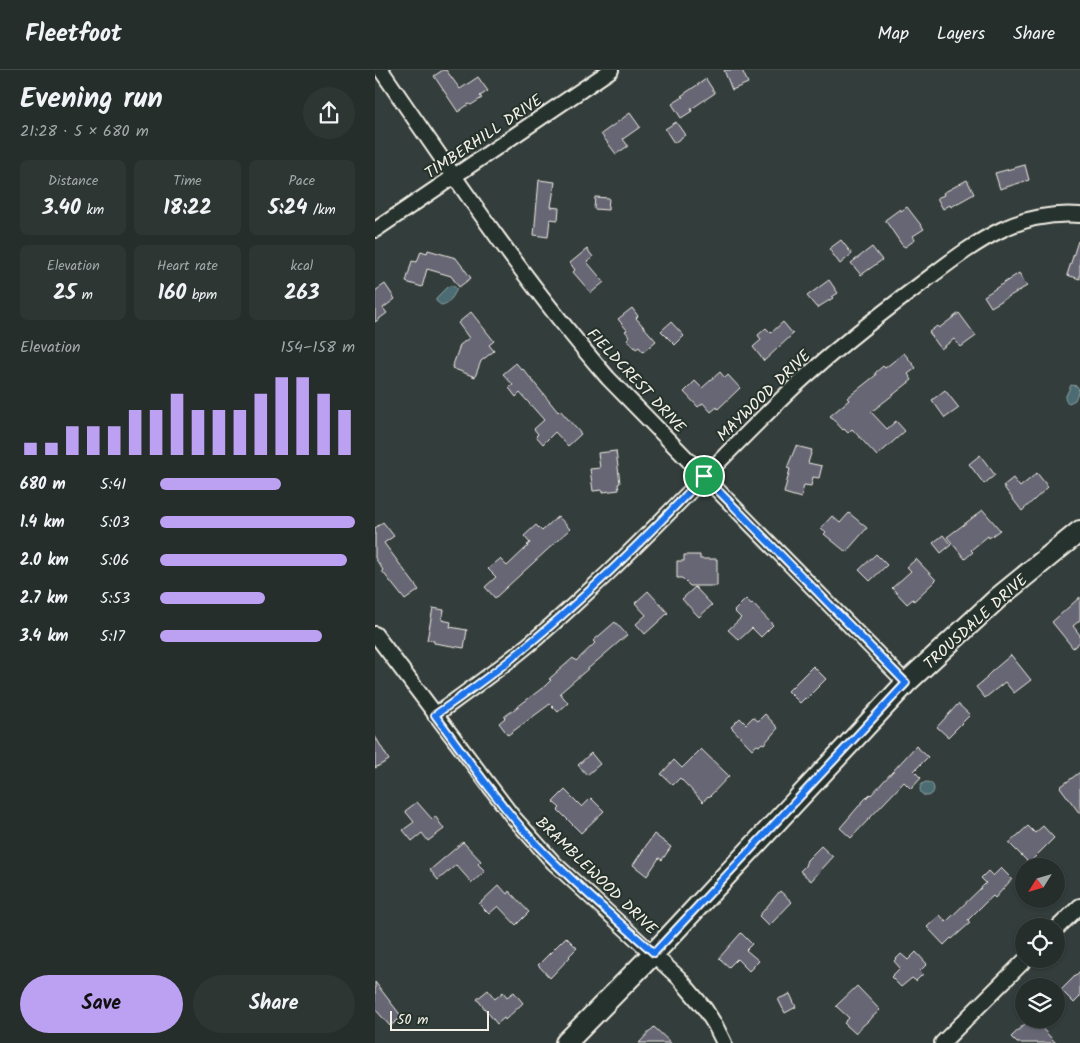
<!DOCTYPE html>
<html lang="en">
<head>
<meta charset="utf-8">
<style>
	body { margin:0; font-family:Kalam,sans-serif; background:#2e3634; color:#f1f3f6; height:100vh; display:flex; flex-direction:column; font-size:19px; white-space:nowrap }
	* { box-sizing:border-box; margin:0 }
	p { font-size:16px; color:#a4a8a9 }
	.icon { flex:none; width:28px; height:28px; fill:none; stroke:currentColor; stroke-width:2; stroke-linecap:round; stroke-linejoin:round }
	.map { position:relative; flex:1; overflow:hidden }
	.side { display:flex; flex-direction:column; background:#262e2c; width:375px }
	.side>* { flex:none }
	.needle { width:32px; rotate:233deg }
	.controls { position:absolute; left:640px; top:788px; display:grid; gap:10px }
	.controls a { display:grid; place-items:center; width:50px; height:50px; border-radius:50%; background:#262e2c; box-shadow:0 1px 4px #0004,0 0 0 1px #424a48; font-size:25px }
	.scale { position:absolute; left:15px; bottom:12px; width:99px; box-sizing:border-box; padding-left:5px; border:2px solid #f4f1e8; border-top:0; font-size:14px; line-height:18px; white-space:nowrap; color:#f4f1e8; -webkit-text-stroke:4px #26332d; paint-order:stroke }
	.pin { position:absolute; display:grid; place-items:center; width:42px; height:42px; color:#fff; margin:-21px; border:2px solid #fff; border-radius:50%; box-shadow:0 1px 5px #0007 }
	.round { display:grid; place-items:center; flex:none; width:52px; height:52px; border-radius:26px; background:#2e3634 }
	.headline { display:flex; align-items:center; justify-content:space-between; height:85px; padding:0 20px }
	h1 { font-size:28px; font-weight:700; line-height:38px }
	.figures { display:grid; grid-template-columns:repeat(3,1fr); gap:8px; height:85px; padding:5px 20px }
	.figures div { display:grid; align-content:center; border-radius:8px; background:#2e3634; text-align:center }
	.figures b { font-size:21px; font-weight:700 }
	.figures small { font-size:14px; font-weight:400 }
	.figures p { font-size:14px }
	.chart { height:140px; padding:10px 20px }
	.chart p { display:flex; justify-content:space-between }
	.chart svg { width:100%; height:90px; margin-top:5px; stroke:#bca0f2; stroke-width:6 }
	.primary-button { display:flex; gap:10px; margin-top:auto; padding:10px 20px }
	.primary-button a { flex:1; height:58px; border-radius:30px; background:#bca0f2; color:#111; font-size:20px; font-weight:700; line-height:58px; text-align:center }
	.primary-button a+a { background:#2e3634; color:#f1f3f6 }
	ul { padding:0 20px; list-style:none; font-size:16px }
	li { display:grid; grid-template-columns:80px 60px 1fr; align-items:center; height:38px }
	li i { height:12px; border-radius:6px; background:#bca0f2 }
	header { display:flex; align-items:center; gap:30px; box-sizing:border-box; height:70px; padding:0 25px; background:#262e2c; border-bottom:1px solid #424a48 }
	header strong { font-size:24px }
	nav { display:flex; gap:28px; margin-inline-start:auto; font-size:18px }
	main { display:flex; flex:1; min-height:0 }
	.map>svg:first-child { display:block }
</style>
</head>
<body>
<header>
<strong>Fleetfoot</strong>
<nav><a>Map</a><a>Layers</a><a>Share</a></nav>
</header>
<main>
<section class="side">
<div class="headline"><div><h1>Evening run</h1><p>21:28 · 5 × 680 m</p></div><a class="round"><svg class="icon" aria-label="share" viewBox="0 0 24 24"><path d="M12 15V3M7 8l5-5 5 5M5 13v7h14v-7"/></svg></a></div>
<div class="figures">
<div><p>Distance</p><b>3.40<small> km</small></b></div>
<div><p>Time</p><b>18:22</b></div>
<div><p>Pace</p><b>5:24<small> /km</small></b></div>
</div>
<div class="figures">
<div><p>Elevation</p><b>25<small> m</small></b></div>
<div><p>Heart rate</p><b>160<small> bpm</small></b></div>
<div><p>kcal</p><b>263</b></div>
</div>
<div class="chart"><p><span>Elevation</span>154–158 m</p>
<svg viewBox="0 0 160 44" preserveAspectRatio="none"><path d="M5 44V38M15 44V38M25 44V30M35 44V30M45 44V30M55 44V22M65 44V22M75 44V14M85 44V22M95 44V22M105 44V22M115 44V14M125 44V6M135 44V6M145 44V14M155 44V22"/></svg>
</div>
<ul>
<li><b>680 m</b>5:41<i style="width:62%"></i></li>
<li><b>1.4 km</b>5:03<i style="width:100%"></i></li>
<li><b>2.0 km</b>5:06<i style="width:96%"></i></li>
<li><b>2.7 km</b>5:53<i style="width:54%"></i></li>
<li><b>3.4 km</b>5:17<i style="width:83%"></i></li>
</ul>
<div class="primary-button"><a>Save</a><a>Share</a></div>
</section>
<div class="map">
<svg width="705" height="973" viewBox="0 0 705 973">
	<rect width="100%" height="100%" fill="#333d3b"/>
	<filter id="ink" filterUnits="userSpaceOnUse"><feTurbulence type="fractalNoise" baseFrequency=".02" numOctaves="2"/><feDisplacementMap in="SourceGraphic" scale="10" xChannelSelector="R" yChannelSelector="G"/><feConvolveMatrix kernelMatrix="1 2 1 2 8 2 1 2 1" color-interpolation-filters="sRGB"/></filter>
	<g filter="url(#ink)">
		<g fill="#4c6c73" stroke="#8fa1a2">
			<path d="M 77,215 L 82,219 C 79,225 74,235 66,235 L 61,231 L 61,228 L 72,217 Z"/>
			<polygon points="696,315 702,316 704,320 700,330 694,333 691,331 690,328"/>
			<circle cx="552" cy="719" r="7"/>
		</g>
		<g fill="#666674" stroke="#f4f1e8">
			<polygon points="68,0 71,0 85,19 103,7 113,21 105,26 107,28 96,35 94,34 83,42 59,6"/>
			<polygon points="349,0 367,0 373,13 357,20"/>
			<polygon points="331,9 340,23 316,39 317,41 306,48 297,34 308,27 306,26"/>
			<polygon points="255,43 265,57 248,69 253,76 241,84 226,64"/>
			<polygon points="301,52 310,65 299,73 290,59"/>
			<polygon points="650,95 654,110 625,119 620,103"/>
			<polygon points="164,110 180,112 176,137 184,138 183,150 175,149 173,167 159,165"/>
			<polygon points="592,110 599,124 576,137 575,135 568,139 562,128 569,125 568,123"/>
			<polygon points="220,127 234,128 233,140 219,139"/>
			<polygon points="532,137 549,159 538,166 540,170 530,177 527,175 510,150 525,139 526,141"/>
			<polygon points="466,170 477,184 465,194 454,179"/>
			<polygon points="703,171 705,171 705,209 692,205"/>
			<polygon points="497,177 507,190 486,205 476,193"/>
			<polygon points="212,179 218,187 212,192 229,212 216,223 198,202 200,200 195,193"/>
			<polygon points="53,180 81,188 96,208 84,217 76,206 52,199 47,217 31,212 37,191 42,192 46,181 52,183"/>
			<polygon points="644,203 652,216 616,237 609,226"/>
			<polygon points="454,210 463,223 457,227 458,228 442,238 432,226"/>
			<polygon points="10,214 20,229 8,238 12,243 0,252 0,221"/>
			<polygon points="257,238 263,246 261,248 281,271 268,282 264,277 261,279 252,269 255,267 250,261 252,260 243,249"/>
			<polygon points="96,242 119,271 114,275 119,281 106,291 100,307 77,298 85,275 94,268 83,253"/>
			<polygon points="584,243 601,266 586,277 579,269 566,279 554,262 562,256 564,258"/>
			<polygon points="296,252 309,266 300,275 286,261"/>
			<polygon points="408,252 418,264 389,291 378,277 386,270 383,265 391,258 396,263"/>
			<polygon points="529,283 541,298 533,304 537,310 496,342 512,359 521,351 530,361 502,386 477,359 473,363 469,359 468,360 455,346 474,330 472,328 501,305 500,303 508,296 510,298"/>
			<polygon points="141,293 147,300 148,299 183,342 185,340 206,364 193,376 180,362 168,374 161,366 163,364 159,359 169,350 145,323 141,327 134,318 138,315 128,304"/>
			<polygon points="345,302 350,308 353,305 365,318 343,339 342,337 336,342 328,333 323,337 309,322 320,311 327,318"/>
			<polygon points="570,320 584,338 570,348 557,330"/>
			<polygon points="421,376 437,380 433,393 447,396 444,408 438,407 436,416 429,415 426,428 409,423 415,399 412,398"/>
			<polygon points="241,381 245,413 243,414 244,420 228,422 228,420 218,421 215,399 225,398 223,383"/>
			<polygon points="605,385 620,405 609,414 594,394"/>
			<polygon points="662,403 673,417 647,441 628,416 638,408 645,417"/>
			<polygon points="608,440 625,460 614,468 613,466 596,480 598,482 590,489 572,467"/>
			<polygon points="474,443 492,458 471,482 449,464 451,462 446,458 457,446 465,453"/>
			<polygon points="183,446 195,459 120,528 110,517 121,507 113,499 125,489 132,496 153,476 152,475 155,473 149,466 161,455 167,461"/>
			<polygon points="8,452 19,466 9,473 44,520 30,530 7,501 8,500 0,488 0,458"/>
			<polygon points="568,465 576,475 566,483 558,473"/>
			<polygon points="501,484 512,495 495,511 484,500"/>
			<polygon points="309,485 325,485 325,489 342,489 342,516 315,516 307,508 302,508 302,491 309,491"/>
			<polygon points="541,489 561,510 539,531 538,529 532,534 517,518 536,501 532,497"/>
			<polygon points="320,517 337,535 324,547 307,529"/>
			<polygon points="273,521 293,543 270,564 261,554 271,545 260,533"/>
			<polygon points="705,527 705,550 698,556 705,565 705,572 698,578 677,552"/>
			<polygon points="371,529 376,535 377,533 398,555 386,567 377,558 364,570 353,560 366,548 359,541"/>
			<polygon points="58,538 69,540 67,550 76,552 75,557 92,560 89,578 59,573 59,571 52,570"/>
			<polygon points="240,552 252,565 185,623 193,633 183,642 175,634 133,665 124,653 130,648 129,647 170,616 176,610 174,609 198,588 201,591 220,573 218,571"/>
			<polygon points="636,585 656,610 639,623 630,612 610,628 601,617 612,608 611,607 616,602"/>
			<polygon points="438,596 451,609 431,629 430,628 425,633 413,621"/>
			<polygon points="583,634 595,645 573,667 562,657"/>
			<polygon points="390,644 403,658 389,674 387,673 384,676 382,675 377,679 356,657 365,648 371,654 378,647 383,651"/>
			<polygon points="0,666 14,690 0,698"/>
			<polygon points="541,676 553,687 539,701 546,708 536,719 529,712 476,768 465,758 489,730 495,724 496,725"/>
			<polygon points="326,679 354,706 334,727 333,726 328,732 305,708 298,715 286,704 299,690 307,698"/>
			<polygon points="216,683 225,694 212,705 203,695"/>
			<polygon points="705,702 705,744 685,717"/>
			<polygon points="190,720 207,737 216,728 229,741 206,763 183,740 185,738 178,732"/>
			<polygon points="42,732 57,749 60,746 69,759 53,771 47,763 37,771 28,760 39,752 30,741"/>
			<polygon points="653,756 660,763 668,756 679,768 654,793 634,773"/>
			<polygon points="279,764 296,777 287,790 284,788 272,806 258,795"/>
			<polygon points="88,772 106,791 103,794 110,801 97,813 81,795 63,810 55,800"/>
			<polygon points="446,776 458,787 436,811 425,801 430,796 432,790"/>
			<polygon points="626,798 637,809 620,828 618,826 611,832 593,850 595,853 577,869 576,868 569,875 552,857 565,845 571,852 611,813 606,808 613,801 618,806"/>
			<polygon points="124,815 132,824 134,821 154,842 141,855 123,836 114,844 104,834"/>
			<polygon points="405,821 417,832 394,856 384,846"/>
			<polygon points="366,863 377,874 371,880 384,891 374,901 362,889 354,897 344,888"/>
			<polygon points="191,867 202,878 194,886 195,887 175,908 163,895"/>
			<polygon points="541,882 552,894 545,901 548,904 541,911 537,908 526,917 516,907 525,898 519,891 526,884 533,890"/>
			<polygon points="705,901 705,927 699,933 686,920"/>
			<polygon points="0,912 27,947 15,956 0,939"/>
			<polygon points="482,916 505,940 480,963 469,953 474,948 461,936"/>
			<polygon points="113,920 120,929 128,922 132,927 139,922 148,933 130,950 129,948 122,954 102,929"/>
			<polygon points="415,924 421,937 410,943 403,929"/>
			<polygon points="655,949 658,949 681,973 642,973 636,967"/>
			<polygon points="279,957 296,973 264,973"/>
		</g>
		<g fill="none" stroke-linecap="round" stroke-linejoin="round">
			<g stroke="#f4f1e8" stroke-width="18">
				<g id="street">
					<path d="M 6,0 C 78,105 149,211 233,308 L 531,613"/>
					<polyline points="0,160 236,0"/>
					<polyline points="0,564 138,747 179,793 304,908 330,939 340,955 349,973"/>
					<path d="M 60,645 C 89,624 119,603 147,580 C 177,556 205,529 233,503 C 297,442 356,377 419,317 C 456,283 495,252 535,222 C 565,200 594,175 628,159 C 652,148 679,143 705,145"/>
					<polyline points="681,859 705,836"/>
					<polyline points="567,973 651,889"/>
				</g>
			</g>
			<g stroke="#f4f1e8" stroke-width="24">
				<polyline id="secondary" points="191,973 279,883 531,613 624,527 705,461"/>
			</g>
			<use href="#street" stroke="#26332d" stroke-width="14"/>
			<use href="#secondary" stroke="#26332d" stroke-width="20"/>
		</g>
	</g>
	<g fill="none" stroke-linecap="round" stroke-linejoin="round" filter="url(#ink)">
		<g stroke="#fff" stroke-width="10">
			<path id="route" d="M 329,406 L 531,613 L 279,883 C 239,847 198,813 161,774 C 124,734 93,689 60,645 C 90,624 120,603 148,579 C 212,526 272,467 329,406 Z"/>
		</g>
		<use href="#route" stroke="#1a73e8" stroke-width="6"/>
	</g>
	<g text-anchor="middle" stroke-width="4" stroke-linejoin="round" paint-order="stroke">
		<g font-size="16" fill="#f4f1e8" stroke="#26332d">
			<text transform="translate(108 66) rotate(-34)" y="6">TIMBERHILL DRIVE</text>
			<text transform="translate(262 310) rotate(47)" y="6">FIELDCREST DRIVE</text>
			<text transform="translate(388 325) rotate(-44)" y="6">MAYWOOD DRIVE</text>
			<text transform="translate(600 551) rotate(-42)" y="6">TROUSDALE DRIVE</text>
			<text transform="translate(222 805) rotate(44)" y="6">BRAMBLEWOOD DRIVE</text>
		</g>
	</g>
</svg>
<div class="controls">
<a><svg class="needle" viewBox="-14 -14 28 28"><path d="M0-13l5 13h-10z" fill="#e53935"/><path d="M0 13l5-13h-10z" fill="#a4a8a9"/></svg></a>
<a><svg class="icon" aria-label="locate" viewBox="0 0 24 24"><circle cx="12" cy="12" r="6"/><path d="M12 2v4M12 18v4M2 12h4M18 12h4"/></svg></a>
<a><svg class="icon" aria-label="layers" viewBox="0 0 24 24"><path d="M12 4l9 5-9 5-9-5zM3 14l9 5 9-5"/></svg></a>
</div>
<div class="scale">50 m</div>
<div class="pin" style="left:329px;top:406px;background:#1e9e55"><svg class="icon" aria-label="arrive" viewBox="0 0 24 24"><path d="M6 21V4h12l-3 4 3 4H6"/></svg></div>
</div>
</main>
</body>
</html>
